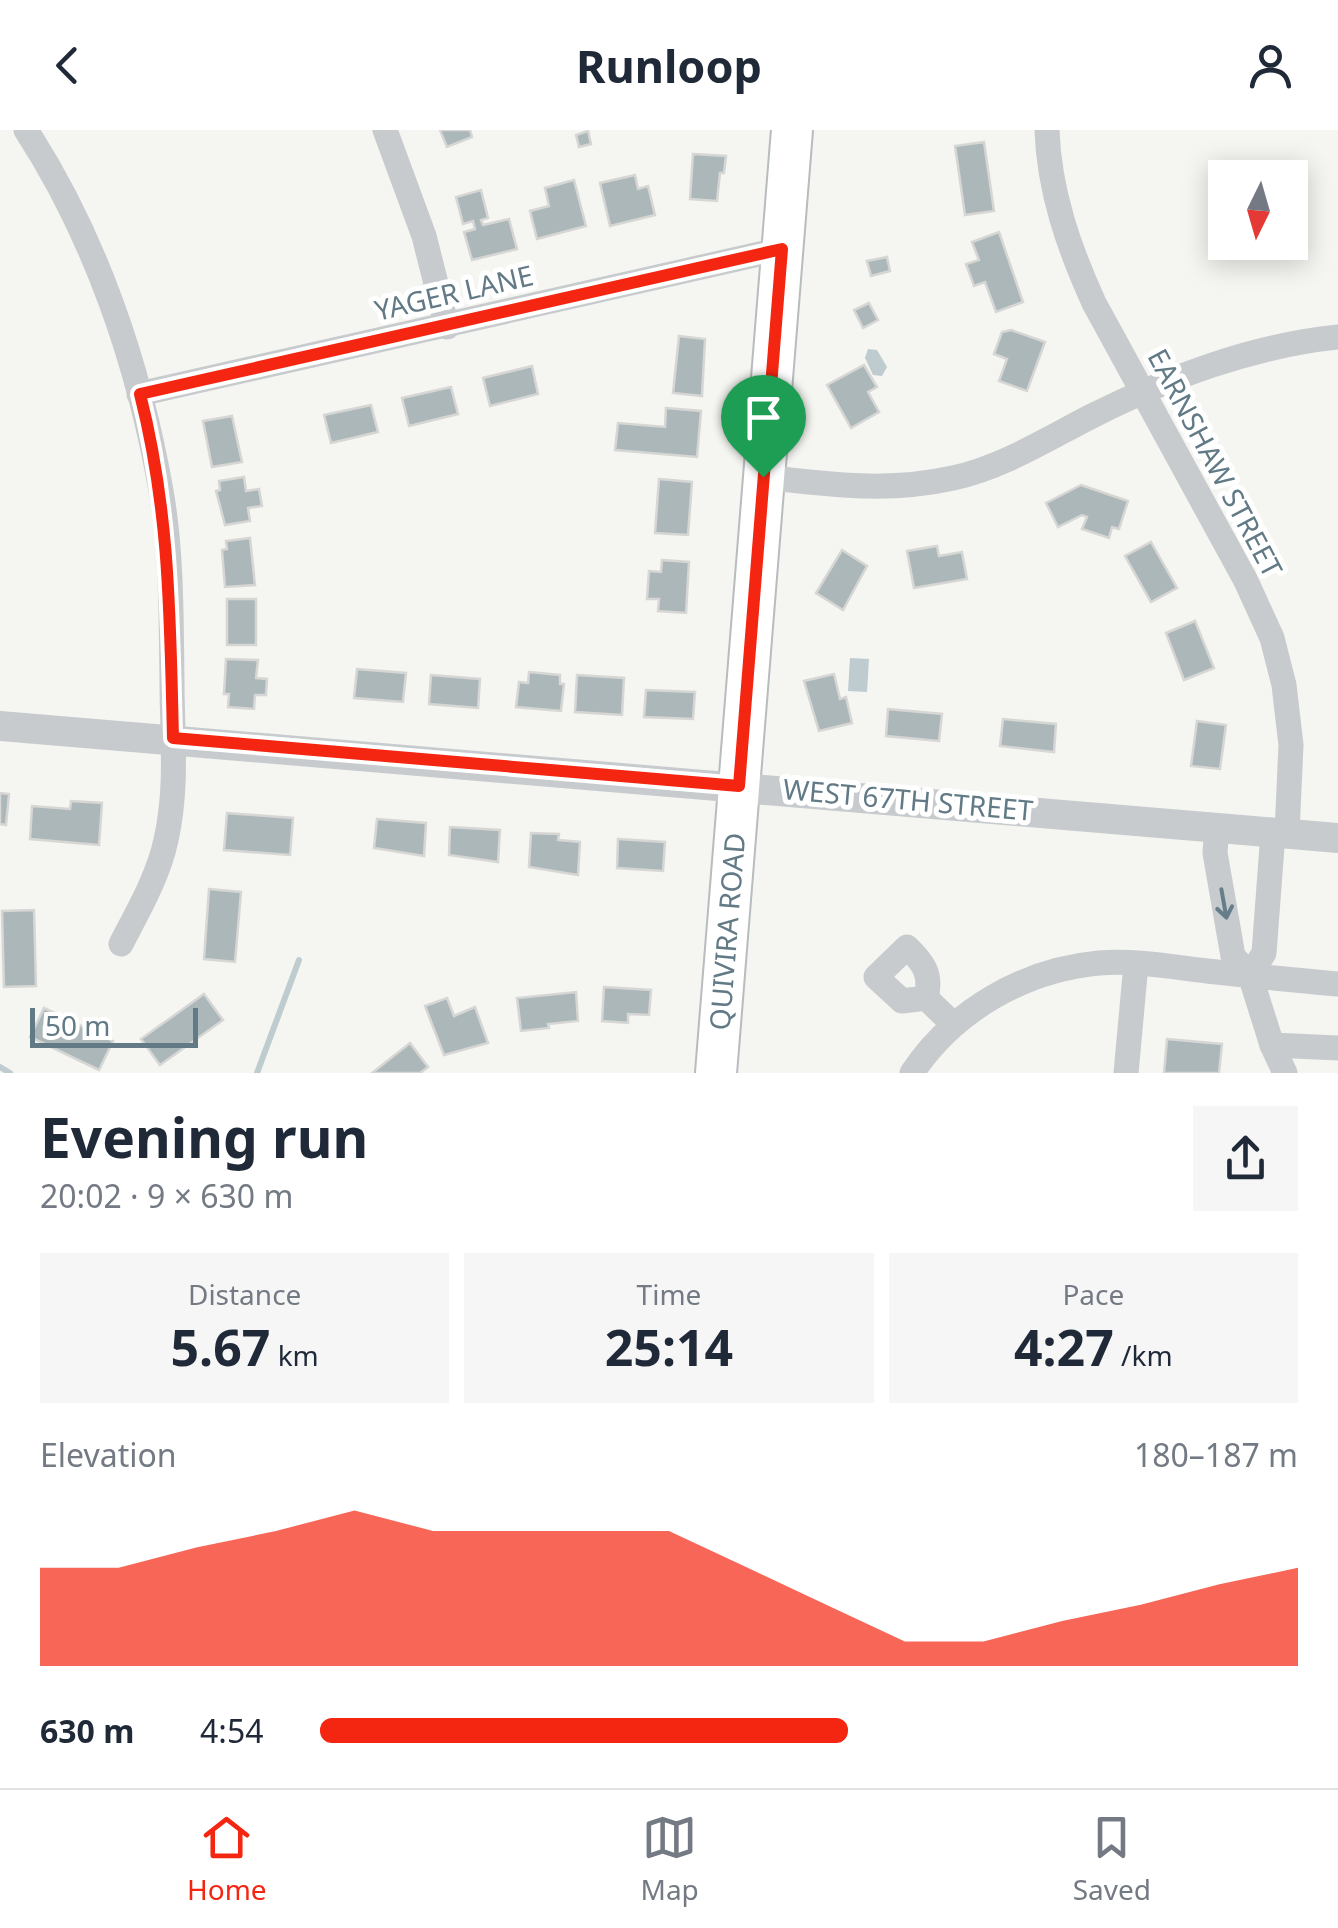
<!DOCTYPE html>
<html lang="en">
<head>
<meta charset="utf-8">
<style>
	body { margin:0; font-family:"Noto Sans",sans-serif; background:#f6f6f7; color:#1f2937; height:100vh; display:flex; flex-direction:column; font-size:38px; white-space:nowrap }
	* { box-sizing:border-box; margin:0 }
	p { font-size:32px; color:#747a83 }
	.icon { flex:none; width:55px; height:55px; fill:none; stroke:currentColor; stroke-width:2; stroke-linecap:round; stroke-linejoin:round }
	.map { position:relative; height:943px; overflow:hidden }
	.drawer { display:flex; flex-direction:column; background:#fff; flex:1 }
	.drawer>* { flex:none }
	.needle { width:65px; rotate:185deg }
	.fabs { position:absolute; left:1208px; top:30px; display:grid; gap:20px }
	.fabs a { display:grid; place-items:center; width:100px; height:100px; border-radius:0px; background:#fff; box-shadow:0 5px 25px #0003; font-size:50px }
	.scale { position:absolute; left:30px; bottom:25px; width:168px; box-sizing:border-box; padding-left:10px; border:5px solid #617a85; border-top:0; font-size:28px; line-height:35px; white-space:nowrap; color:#617a85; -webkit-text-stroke:8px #fff; paint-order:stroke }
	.pin { position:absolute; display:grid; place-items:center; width:85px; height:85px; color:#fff; margin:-102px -42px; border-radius:50% 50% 50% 0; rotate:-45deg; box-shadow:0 0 10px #0007 }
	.pin .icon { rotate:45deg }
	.round { display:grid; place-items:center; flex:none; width:105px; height:105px; border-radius:0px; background:#f6f6f7 }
	.summary { display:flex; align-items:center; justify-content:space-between; height:170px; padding:0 40px }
	h1 { font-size:55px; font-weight:700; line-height:75px }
	.figures { display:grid; grid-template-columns:repeat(3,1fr); gap:15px; height:170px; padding:10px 40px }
	.figures div { display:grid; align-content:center; border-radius:0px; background:#f6f6f7; text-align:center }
	.figures b { font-size:50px; font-weight:700 }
	.figures small { font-size:28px; font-weight:400 }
	.figures p { font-size:28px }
	.chart { height:280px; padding:20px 40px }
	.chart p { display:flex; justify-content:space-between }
	.chart svg { width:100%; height:180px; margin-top:10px; fill:#f52611; opacity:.7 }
	ul { padding:0 40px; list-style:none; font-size:32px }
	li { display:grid; grid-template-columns:160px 120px 1fr; align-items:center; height:75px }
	li i { height:25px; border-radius:12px; background:#f52611 }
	header { display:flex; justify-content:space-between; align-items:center; height:130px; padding:0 40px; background:#fff; font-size:45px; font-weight:700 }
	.tab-bar { display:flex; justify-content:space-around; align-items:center; height:140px; border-top:2px solid #e0e1e3; background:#fff; font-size:28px; color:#747a83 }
	.tab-bar a { display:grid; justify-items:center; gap:5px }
	.tab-bar .on { color:#f52611 }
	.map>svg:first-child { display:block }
</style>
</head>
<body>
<header><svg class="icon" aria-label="back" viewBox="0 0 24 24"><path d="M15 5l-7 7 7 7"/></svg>Runloop<svg class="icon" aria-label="person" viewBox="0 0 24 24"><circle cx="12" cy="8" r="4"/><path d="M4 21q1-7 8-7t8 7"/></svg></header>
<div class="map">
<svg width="1338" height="943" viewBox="0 0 1338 943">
	<rect width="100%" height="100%" fill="#f5f5f1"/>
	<g fill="#beccd0">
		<polygon points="868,219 877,220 887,237 882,246 873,245 865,228"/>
		<polygon points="850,528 869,529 867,562 848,561"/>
	</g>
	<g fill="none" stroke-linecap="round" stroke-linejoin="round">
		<g stroke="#beccd0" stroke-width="6">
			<polyline points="0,937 10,943"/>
			<polyline points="257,943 299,830"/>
		</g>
	</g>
	<g fill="#acb7ba" stroke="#d6d6d4" stroke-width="2.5">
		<polygon points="440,0 470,0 472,7 447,17"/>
		<polygon points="588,1 591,14 579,17 576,5"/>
		<polygon points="984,12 994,81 965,85 955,16"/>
		<polygon points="693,24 726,26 724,43 720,43 717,71 690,69"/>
		<polygon points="635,45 638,59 648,56 655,85 610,96 600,53"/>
		<polygon points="574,50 586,96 537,109 530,81 549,76 545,58"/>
		<polygon points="481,60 488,88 481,90 483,95 509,89 517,119 472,130 464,102 475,99 473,91 463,94 456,67"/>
		<polygon points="999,102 1023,172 996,182 985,152 974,156 966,134 979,130 972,112"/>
		<polygon points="887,127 890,141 871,146 867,131"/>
		<polygon points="869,173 878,190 863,198 854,180"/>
		<polygon points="1011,200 1045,212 1027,261 999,251 1007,229 994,224 1002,202"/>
		<polygon points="679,206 705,209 702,266 673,263"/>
		<polygon points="864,235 877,257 868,262 879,282 851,298 827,255"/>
		<polygon points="532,236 538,264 490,276 483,248"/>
		<polygon points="451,257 458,284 409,296 402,268"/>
		<polygon points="371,275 378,302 331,313 324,285"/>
		<polygon points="666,278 701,281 697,327 615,320 618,293 665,297"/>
		<polygon points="232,286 242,332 212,337 203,291"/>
		<polygon points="244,347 246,361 259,359 262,376 248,378 250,391 225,395 216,361 220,360 219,351"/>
		<polygon points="659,349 692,352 688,405 655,403"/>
		<polygon points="1081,355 1128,371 1119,399 1112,397 1109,408 1082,399 1087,387 1082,385 1058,397 1046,373"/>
		<polygon points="250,408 255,455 225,457 222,420 227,419 226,411"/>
		<polygon points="1151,412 1177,458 1151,472 1125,426"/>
		<polygon points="937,416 939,426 962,422 967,449 914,458 907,421"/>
		<polygon points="842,420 867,436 843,480 816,463"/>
		<polygon points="662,430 689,432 686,483 658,481 659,469 647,469 649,441 661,442"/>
		<rect x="227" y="469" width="29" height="46"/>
		<polygon points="1195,491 1214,538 1184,550 1166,503"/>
		<polygon points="226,529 258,530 256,548 267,549 266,565 255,565 254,579 228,577 229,564 224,564"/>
		<polygon points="357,539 406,543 403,572 354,568"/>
		<polygon points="529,542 560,545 560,554 564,554 561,581 516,577 519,552 528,553"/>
		<polygon points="834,544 840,569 846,567 852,593 819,601 804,551"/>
		<polygon points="431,545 480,549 478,578 429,574"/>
		<polygon points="577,545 624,548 622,585 575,582"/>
		<polygon points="646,560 695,562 693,589 644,587"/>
		<polygon points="888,579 942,584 939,611 886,606"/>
		<polygon points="1003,589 1056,594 1054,622 1000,616"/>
		<polygon points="1197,591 1226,595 1220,639 1191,636"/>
		<polygon points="0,663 9,664 6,695 0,694"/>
		<polygon points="71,671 102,673 99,715 30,709 32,676 70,679"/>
		<polygon points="227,683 293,688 290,725 224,720"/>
		<polygon points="377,689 426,693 424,726 374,718"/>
		<polygon points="450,697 500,700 498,732 449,725"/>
		<polygon points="531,703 559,704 558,710 580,712 578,745 529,737"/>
		<polygon points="618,709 665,712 663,741 617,738"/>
		<polygon points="209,759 241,762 235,832 204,829"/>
		<polygon points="34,780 36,856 4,857 2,781"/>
		<polygon points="604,857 651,860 649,885 628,884 628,893 602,891"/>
		<polygon points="576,862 578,891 548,894 549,898 521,901 517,868"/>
		<polygon points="204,864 223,890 160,935 141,909"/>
		<polygon points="447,868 454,886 475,877 488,913 444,925 425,876"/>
		<polygon points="44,878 113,911 99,940 30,907"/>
		<polygon points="1167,909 1222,914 1219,943 1164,943"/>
		<polygon points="410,913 428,937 420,943 372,943"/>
	</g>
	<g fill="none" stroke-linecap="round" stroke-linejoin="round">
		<g stroke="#b7bcbf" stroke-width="44">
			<g id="primary">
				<path id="s1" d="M 716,943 L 792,0"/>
			</g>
		</g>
		<g stroke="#c7cbcd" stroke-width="25">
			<path d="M 26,0 C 96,108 139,235 161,361 C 172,423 171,488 172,551 C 172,604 178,657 166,710 C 158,747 138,781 121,814"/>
			<polyline points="385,0 424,106 447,197"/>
			<path d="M 1047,0 C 1049,61 1069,118 1094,173 L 1246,451 L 1272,508 L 1284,555 L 1291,615 L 1287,703"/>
			<polyline points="139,264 782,119"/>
			<path d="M 763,347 C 830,354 885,363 953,348 C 1003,337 1047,309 1092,286 C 1170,247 1251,216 1338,207"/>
			<polyline points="1217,696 1215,723 1233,826 1250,845 1272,915 1285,943"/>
			<polyline points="1250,845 1264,823 1273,703"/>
			<path d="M 926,868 C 932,845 924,833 907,817 L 876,847 L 902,871 L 926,868 L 953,894"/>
			<polyline points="1272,915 1338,918"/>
			<path d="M 912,943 C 954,880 1024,840 1099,833 C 1134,830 1172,837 1207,841 C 1251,846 1294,850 1338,854"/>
			<polyline points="1126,943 1136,834"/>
		</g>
		<polyline stroke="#c7cbcd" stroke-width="30" points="0,596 1338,708"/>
		<use href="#primary" stroke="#fff" stroke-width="40"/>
	</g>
	<defs><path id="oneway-shaft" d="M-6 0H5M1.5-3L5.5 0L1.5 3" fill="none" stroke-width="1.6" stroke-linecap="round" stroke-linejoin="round" transform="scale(2.5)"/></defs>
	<use stroke="#667e89" href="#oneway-shaft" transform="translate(1224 774) rotate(80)"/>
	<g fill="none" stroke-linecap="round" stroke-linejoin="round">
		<g stroke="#fff" stroke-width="20">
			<path id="route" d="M 782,119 L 739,656 L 173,608 C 170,488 170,382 140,264 Z"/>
		</g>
		<use href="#route" stroke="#f52611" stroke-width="12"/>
	</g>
	<g text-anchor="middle" stroke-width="10" stroke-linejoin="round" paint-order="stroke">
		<g font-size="28" fill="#617a85" stroke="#fff">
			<text transform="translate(454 163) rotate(-13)" y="10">YAGER LANE</text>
			<text transform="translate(1215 333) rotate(62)" y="10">EARNSHAW STREET</text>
			<text transform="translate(908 670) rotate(5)" y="10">WEST 67TH STREET</text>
			<text dy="10" stroke="none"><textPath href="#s1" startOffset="142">QUIVIRA ROAD</textPath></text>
		</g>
	</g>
</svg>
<div class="fabs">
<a><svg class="needle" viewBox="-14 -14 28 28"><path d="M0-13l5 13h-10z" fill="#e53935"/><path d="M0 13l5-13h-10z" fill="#747a83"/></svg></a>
</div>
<div class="scale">50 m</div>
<div class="pin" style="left:763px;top:347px;background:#1e9e55"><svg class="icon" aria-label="arrive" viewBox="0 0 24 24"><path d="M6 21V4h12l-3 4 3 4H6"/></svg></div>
</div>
<section class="drawer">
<div class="summary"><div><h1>Evening run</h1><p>20:02 · 9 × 630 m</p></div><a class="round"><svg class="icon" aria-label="share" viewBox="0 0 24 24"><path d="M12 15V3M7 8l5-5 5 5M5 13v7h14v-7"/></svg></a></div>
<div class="figures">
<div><p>Distance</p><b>5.67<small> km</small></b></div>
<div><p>Time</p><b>25:14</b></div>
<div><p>Pace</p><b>4:27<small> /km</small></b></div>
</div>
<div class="chart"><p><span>Elevation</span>180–187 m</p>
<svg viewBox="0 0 160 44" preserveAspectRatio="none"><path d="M0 44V20L10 20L20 15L30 11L40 6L50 11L60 11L70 11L80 11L90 20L100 29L110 38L120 38L130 33L140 29L150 24L160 20V44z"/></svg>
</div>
<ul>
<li><b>630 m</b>4:54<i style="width:54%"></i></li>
</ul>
</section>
<nav class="tab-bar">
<a class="on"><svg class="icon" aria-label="home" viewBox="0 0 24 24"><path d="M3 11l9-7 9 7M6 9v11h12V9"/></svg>Home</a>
<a><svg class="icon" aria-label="map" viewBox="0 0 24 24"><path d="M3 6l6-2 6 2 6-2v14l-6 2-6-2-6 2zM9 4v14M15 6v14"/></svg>Map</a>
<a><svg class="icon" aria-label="saved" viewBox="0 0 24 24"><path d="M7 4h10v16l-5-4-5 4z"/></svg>Saved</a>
</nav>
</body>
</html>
